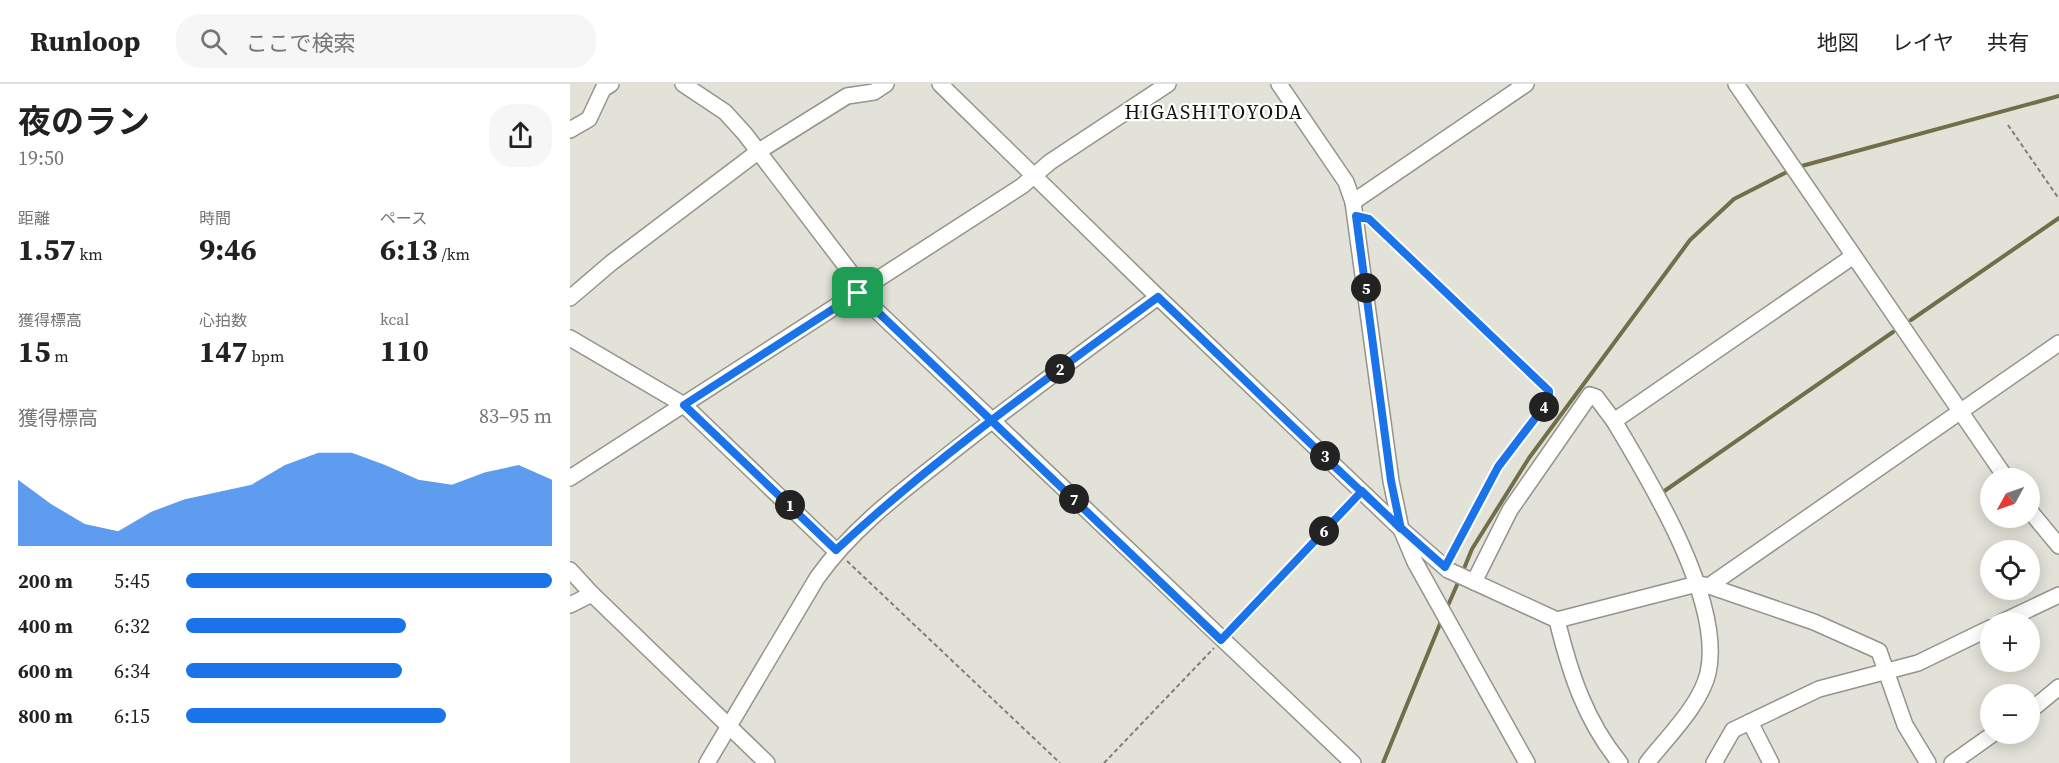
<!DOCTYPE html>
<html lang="ja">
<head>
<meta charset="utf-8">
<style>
	body { margin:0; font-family:"Source Serif 4","Noto Sans JP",serif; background:#f6f6f6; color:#222; height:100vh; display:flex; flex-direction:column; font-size:22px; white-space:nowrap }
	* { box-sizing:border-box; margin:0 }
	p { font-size:20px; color:#767676 }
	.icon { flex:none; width:33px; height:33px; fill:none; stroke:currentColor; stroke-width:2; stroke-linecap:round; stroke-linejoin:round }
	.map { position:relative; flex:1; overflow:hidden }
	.panel { display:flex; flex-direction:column; background:#fff; width:570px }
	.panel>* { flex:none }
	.needle { width:39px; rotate:230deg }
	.controls { position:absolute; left:1410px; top:384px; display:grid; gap:12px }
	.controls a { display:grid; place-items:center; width:60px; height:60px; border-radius:50%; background:#fff; box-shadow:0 3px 15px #0003; font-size:30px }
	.pin { position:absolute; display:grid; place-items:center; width:51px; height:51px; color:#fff; margin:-26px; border-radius:12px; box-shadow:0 3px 9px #0006 }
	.km { position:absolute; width:30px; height:30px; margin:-15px; border-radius:50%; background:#222; color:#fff; font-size:16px; line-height:30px; text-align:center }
	.round { display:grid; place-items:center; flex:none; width:63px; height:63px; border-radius:24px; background:#f6f6f6 }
	.head { display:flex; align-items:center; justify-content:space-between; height:102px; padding:0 18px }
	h1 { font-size:33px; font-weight:700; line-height:45px }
	.stats { display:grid; grid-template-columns:repeat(3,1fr); gap:9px; height:102px; padding:6px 18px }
	.stats div { display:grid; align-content:center }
	.stats b { font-size:30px; font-weight:700 }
	.stats small { font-size:16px; font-weight:400 }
	.stats p { font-size:16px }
	.chart { height:168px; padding:12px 18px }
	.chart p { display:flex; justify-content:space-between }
	.chart svg { width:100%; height:108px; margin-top:6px; fill:#1a73e8; opacity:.7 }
	ul { padding:0 18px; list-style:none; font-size:20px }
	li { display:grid; grid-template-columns:96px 72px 1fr; align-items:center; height:45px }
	li i { height:15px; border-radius:8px; background:#1a73e8 }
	header { display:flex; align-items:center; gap:36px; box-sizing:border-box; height:84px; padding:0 30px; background:#fff; border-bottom:2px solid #e0e0e0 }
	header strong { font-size:28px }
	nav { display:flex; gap:33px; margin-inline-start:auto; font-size:21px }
	.search { width:420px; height:54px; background:#f6f6f6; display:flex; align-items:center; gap:15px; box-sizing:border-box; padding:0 21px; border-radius:24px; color:#767676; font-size:22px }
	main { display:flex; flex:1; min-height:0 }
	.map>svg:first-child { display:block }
</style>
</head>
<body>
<header>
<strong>Runloop</strong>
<div class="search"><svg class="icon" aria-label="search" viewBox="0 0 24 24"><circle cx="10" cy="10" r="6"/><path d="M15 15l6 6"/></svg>ここで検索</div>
<nav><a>地図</a><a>レイヤ</a><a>共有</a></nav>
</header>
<main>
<section class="panel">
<div class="head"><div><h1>夜のラン</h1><p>19:50</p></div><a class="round"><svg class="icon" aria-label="share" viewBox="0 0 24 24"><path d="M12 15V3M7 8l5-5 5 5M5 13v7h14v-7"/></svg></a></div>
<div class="stats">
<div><p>距離</p><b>1.57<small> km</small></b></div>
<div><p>時間</p><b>9:46</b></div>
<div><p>ペース</p><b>6:13<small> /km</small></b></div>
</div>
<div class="stats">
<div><p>獲得標高</p><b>15<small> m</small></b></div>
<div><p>心拍数</p><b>147<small> bpm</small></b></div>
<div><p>kcal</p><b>110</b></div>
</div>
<div class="chart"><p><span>獲得標高</span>83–95 m</p>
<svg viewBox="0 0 160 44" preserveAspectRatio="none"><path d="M0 44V17L10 27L20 35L30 38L40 30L50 25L60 22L70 19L80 11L90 6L100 6L110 11L120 17L130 19L140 14L150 11L160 17V44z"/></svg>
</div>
<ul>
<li><b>200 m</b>5:45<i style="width:100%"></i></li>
<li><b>400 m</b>6:32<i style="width:60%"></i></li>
<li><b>600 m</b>6:34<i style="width:59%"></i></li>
<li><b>800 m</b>6:15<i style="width:71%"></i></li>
</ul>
</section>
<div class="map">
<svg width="1489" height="679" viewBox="0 0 1489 679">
	<rect width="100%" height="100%" fill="#e2e2d8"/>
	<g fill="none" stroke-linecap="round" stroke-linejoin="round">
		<g stroke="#706f49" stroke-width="4">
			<polyline points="1228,83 1489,12"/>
			<polyline points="1341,236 1489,134"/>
			<polyline points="1093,408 1323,248"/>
			<polyline points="893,487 902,465 959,374 1120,156 1164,115 1221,86"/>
			<polyline points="876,526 890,494"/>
			<polyline points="813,679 872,535"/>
		</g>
		<g stroke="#94948b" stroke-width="18">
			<g id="minor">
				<polyline points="113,0 155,28 175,50 294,206"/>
				<polyline points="370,0 588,213 831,445 878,486 987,536 1127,500 1139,502 1489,259"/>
				<polyline points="709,0 776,98 783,118 821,397 831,445 845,478 957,679"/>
				<polyline points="1166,0 1436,394"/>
				<polyline points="0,46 19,35 33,5 41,0"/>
				<polyline points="783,118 956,0"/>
				<polyline points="288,209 783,679"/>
				<polyline points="0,214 41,179 189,67 277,12 304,8 316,0"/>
				<polyline points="0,254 114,321 266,467"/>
				<polyline points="0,394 452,102 480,78 598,0"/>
				<polyline points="1460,427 1489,462"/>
				<polyline points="0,486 22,510 197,679"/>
				<polyline points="904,498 940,426 1020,311 1026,313 1044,337"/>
				<polyline points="1139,502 1244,538 1309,567 1335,641 1358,679"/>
				<polyline points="0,521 22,510"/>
				<path d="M 987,536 C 1000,589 1015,636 1050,679"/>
				<polyline points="1432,538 1489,511"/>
				<polyline points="1460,627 1489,603"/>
				<polyline points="1180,638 1201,679"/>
				<path d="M 137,679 L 247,494 C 281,446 327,411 373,375 C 443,319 516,266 588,213"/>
				<path d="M 1077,679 C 1097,653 1130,622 1138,589 C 1154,518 1080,397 1044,337 L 1282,173"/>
				<polyline points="1144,679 1163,646 1249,605 1348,579 1420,544"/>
				<polyline points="1382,679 1423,650"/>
			</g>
		</g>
		<g stroke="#7f7f78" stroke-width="2" stroke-dasharray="4.5 3" stroke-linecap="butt">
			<polyline points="1438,41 1489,115"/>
			<polyline points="800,136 979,307 979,316 928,383 881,472"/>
			<polyline points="277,477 490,679"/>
			<polyline points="660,547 782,418"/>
			<polyline points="534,679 644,564"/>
		</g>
		<use href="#minor" stroke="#fff" stroke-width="15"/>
	</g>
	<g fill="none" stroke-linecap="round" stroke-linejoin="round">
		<g stroke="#fff" stroke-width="12">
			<path id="route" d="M 288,209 L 114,321 L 266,466 C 366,373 478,294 588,213 C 683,303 776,397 875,483 L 928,383 L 979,316 L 979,307 L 799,135 L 786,132 L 821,397 L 831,445 L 792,407 L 651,556 L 288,209"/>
		</g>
		<use href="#route" stroke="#1a73e8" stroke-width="8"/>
	</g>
	<g text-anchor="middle" stroke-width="4.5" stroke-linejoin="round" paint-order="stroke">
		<g font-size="20" letter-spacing="1.5" fill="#11110e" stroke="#fffffe">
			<text x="644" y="35">HIGASHITOYODA</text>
		</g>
	</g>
</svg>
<div class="controls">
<a><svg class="needle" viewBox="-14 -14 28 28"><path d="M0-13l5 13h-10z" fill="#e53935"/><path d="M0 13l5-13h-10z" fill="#767676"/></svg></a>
<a><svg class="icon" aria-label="locate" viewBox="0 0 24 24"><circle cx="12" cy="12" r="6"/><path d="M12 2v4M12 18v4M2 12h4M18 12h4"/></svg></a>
<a>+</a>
<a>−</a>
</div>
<div class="pin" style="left:288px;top:209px;background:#1e9e55"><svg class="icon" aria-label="arrive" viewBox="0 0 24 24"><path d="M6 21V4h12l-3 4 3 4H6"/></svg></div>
<b class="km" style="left:220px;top:421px">1</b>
<b class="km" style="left:490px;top:285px">2</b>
<b class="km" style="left:755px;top:372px">3</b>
<b class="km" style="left:974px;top:323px">4</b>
<b class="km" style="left:796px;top:204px">5</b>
<b class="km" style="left:754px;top:447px">6</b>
<b class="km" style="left:504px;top:415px">7</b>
</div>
</main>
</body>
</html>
